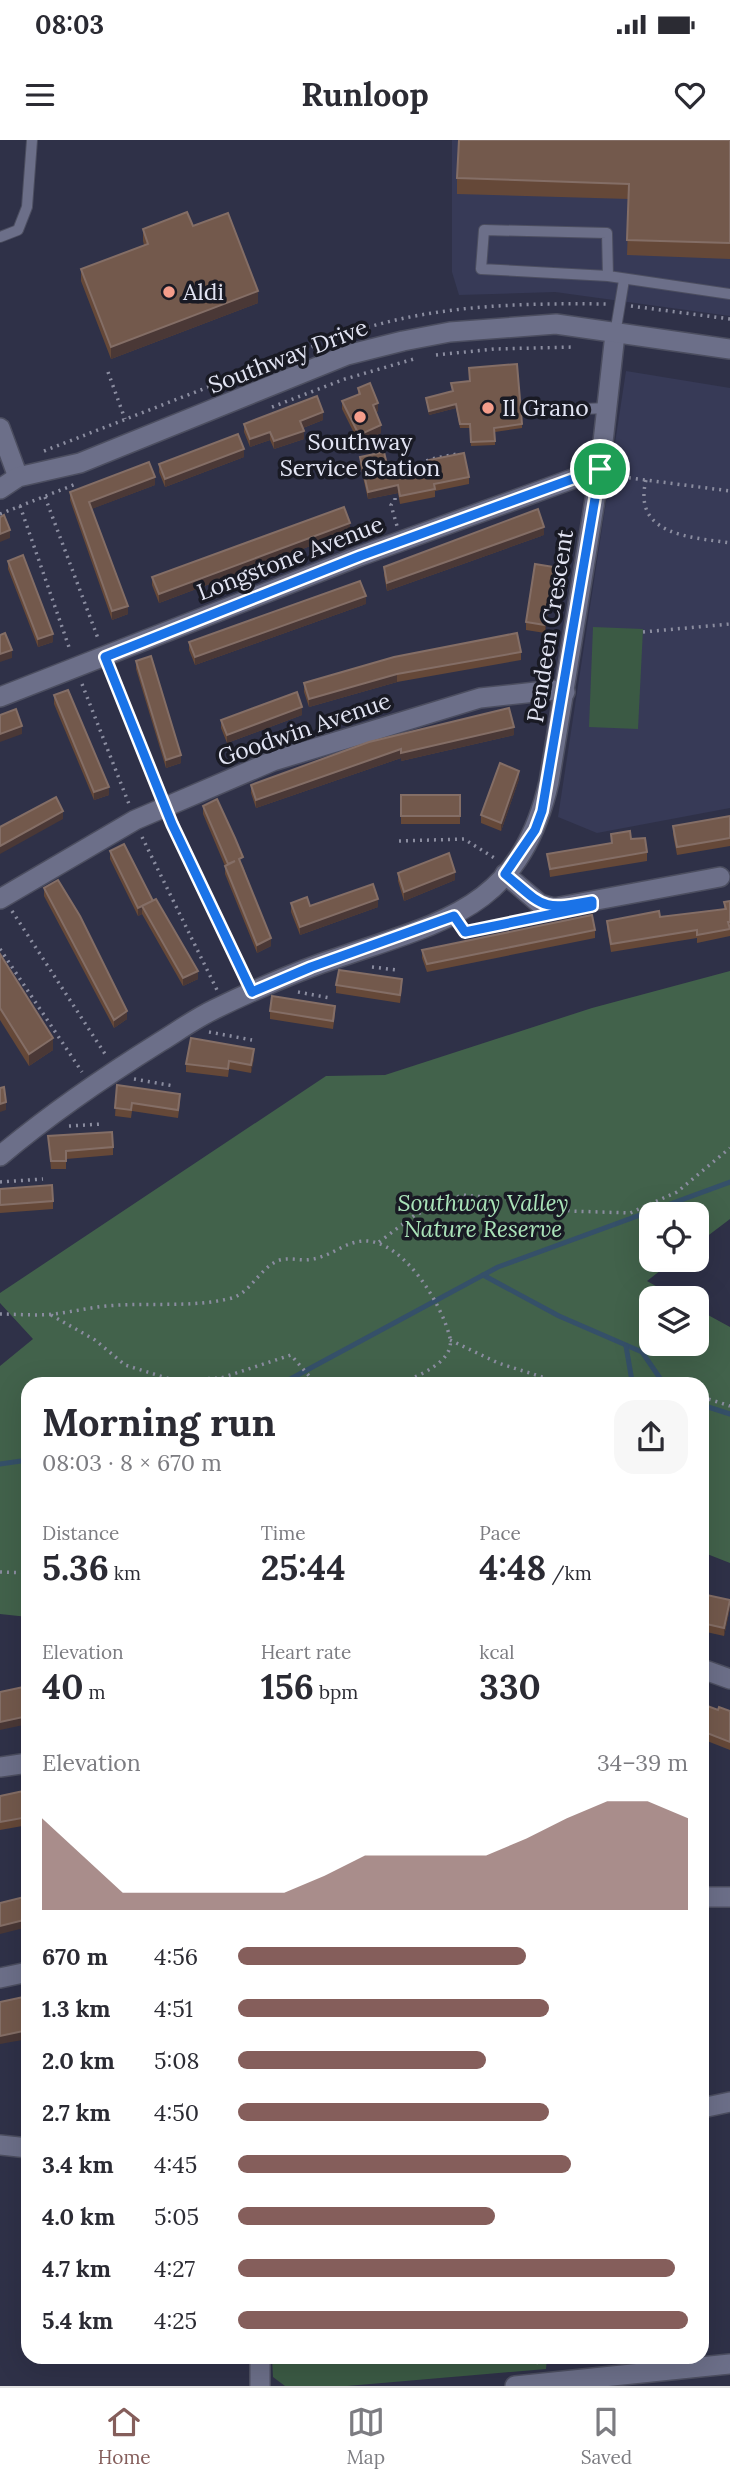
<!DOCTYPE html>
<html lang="en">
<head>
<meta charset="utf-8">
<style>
	body { margin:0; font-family:Lora,serif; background:#f7f7f7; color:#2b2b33; height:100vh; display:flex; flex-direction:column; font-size:26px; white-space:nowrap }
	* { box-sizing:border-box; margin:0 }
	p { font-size:23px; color:#7c7c81 }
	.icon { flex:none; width:38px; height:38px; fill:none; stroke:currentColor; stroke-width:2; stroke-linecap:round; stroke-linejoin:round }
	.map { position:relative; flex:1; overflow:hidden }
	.sheet { position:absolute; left:21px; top:1237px; width:688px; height:987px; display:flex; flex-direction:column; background:#fff; border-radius:21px; box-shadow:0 7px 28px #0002 }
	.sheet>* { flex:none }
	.fabs { position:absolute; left:639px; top:1062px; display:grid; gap:14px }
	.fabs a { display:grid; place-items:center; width:70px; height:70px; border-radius:14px; background:#fff; box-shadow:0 7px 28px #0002; font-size:35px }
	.pin { position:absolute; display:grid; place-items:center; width:60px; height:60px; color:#fff; margin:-30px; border:4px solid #fff; border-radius:50%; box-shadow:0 2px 7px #0007 }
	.round { display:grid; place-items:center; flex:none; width:74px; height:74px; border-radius:21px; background:#f7f7f7 }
	.headline { display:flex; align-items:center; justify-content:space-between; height:119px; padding:0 21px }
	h1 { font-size:38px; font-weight:700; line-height:52px }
	.stats { display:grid; grid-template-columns:repeat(3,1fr); gap:10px; height:119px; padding:7px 21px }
	.stats div { display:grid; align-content:center }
	.stats b { font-size:35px; font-weight:700 }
	.stats small { font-size:19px; font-weight:400 }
	.stats p { font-size:19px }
	.chart { height:196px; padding:14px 21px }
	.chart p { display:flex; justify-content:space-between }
	.chart svg { width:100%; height:126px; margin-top:7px; fill:#855e5b; opacity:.7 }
	ul { padding:0 21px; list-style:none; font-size:23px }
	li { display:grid; grid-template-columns:112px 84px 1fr; align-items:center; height:52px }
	li i { height:18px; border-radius:9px; background:#855e5b }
	.status { display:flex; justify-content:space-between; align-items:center; height:49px; padding:0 35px; background:#fff; direction:ltr }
	.status svg { height:19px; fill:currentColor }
	header { display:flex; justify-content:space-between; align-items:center; height:91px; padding:0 21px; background:#fff; font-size:32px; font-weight:700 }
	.tabs { display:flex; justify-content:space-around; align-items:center; height:98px; border-top:2px solid #e1e1e2; background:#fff; font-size:19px; color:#7c7c81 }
	.tabs a { display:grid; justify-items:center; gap:4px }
	.tabs .on { color:#855e5b }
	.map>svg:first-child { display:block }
</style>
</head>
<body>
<div class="status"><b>08:03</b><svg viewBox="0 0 49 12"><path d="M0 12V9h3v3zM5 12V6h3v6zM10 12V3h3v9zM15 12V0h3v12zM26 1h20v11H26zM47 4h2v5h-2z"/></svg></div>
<header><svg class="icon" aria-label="menu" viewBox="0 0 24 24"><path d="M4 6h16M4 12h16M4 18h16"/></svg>Runloop<svg class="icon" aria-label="heart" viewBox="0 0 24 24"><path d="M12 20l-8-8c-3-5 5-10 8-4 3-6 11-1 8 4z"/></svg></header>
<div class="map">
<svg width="730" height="2246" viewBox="0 0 730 2246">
	<rect width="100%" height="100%" fill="#2f3148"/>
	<g fill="#373a57">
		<polygon points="452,0 730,0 730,176 555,152 459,155 452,132"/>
		<polygon points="626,231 730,248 730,668 597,693 558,677"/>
	</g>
	<g fill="#3b5a44">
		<polygon points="593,487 643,489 638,589 589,587"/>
		<polygon points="272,2217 547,2217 546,2229 347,2246 285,2246 273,2237"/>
	</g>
	<polygon fill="#42624b" points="730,831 730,1079 697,1104 696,1074 651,1074 651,1120 674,1120 647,1141 677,1158 651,1158 651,1204 696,1204 697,1169 730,1187 730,1423 702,1412 702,1244 28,1244 28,1477 0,1474 0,1226 33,1199 0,1163 0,1153 326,936 385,935 592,868"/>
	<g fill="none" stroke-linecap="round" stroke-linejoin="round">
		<g stroke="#355069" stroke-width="5">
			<polyline points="483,1135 559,1176 642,1212 664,1244"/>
			<polyline points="626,1206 632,1241"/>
			<polyline points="281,1244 498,1127 730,1042"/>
			<polyline points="702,1265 730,1274"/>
			<polyline points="0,1324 28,1320"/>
		</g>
		<g stroke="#4c4e60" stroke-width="12">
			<g id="service">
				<polyline points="0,97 18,90 27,67 32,0"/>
				<polyline points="608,136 607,93 484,90 481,129 608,136 730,154"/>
				<polyline points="615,194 624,140"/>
				<polyline points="560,270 607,268"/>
			</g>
		</g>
		<g stroke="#4c4e60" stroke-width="22">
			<g id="minor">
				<polyline points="0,288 18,337"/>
				<polyline points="0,557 360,416 600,329"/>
				<polyline points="505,734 540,764 554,768 720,737"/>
				<polyline points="0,759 135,680 273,621 480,558 554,550 565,552"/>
				<path d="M 0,1016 C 51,973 104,937 160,902 C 178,891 196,878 215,869 C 256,849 299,830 343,816 C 449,780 520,766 549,642 L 600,329 L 615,194"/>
				<polyline points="702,1529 730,1539"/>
				<polyline points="0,1627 28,1623"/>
				<polyline points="702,1757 730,1757"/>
				<polyline points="0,1838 28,1832"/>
				<polyline points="702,1968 730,1962"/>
				<polyline points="0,2005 28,2008"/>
				<polyline points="260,2246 260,2217"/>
				<polyline points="515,2246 730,2224"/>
			</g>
		</g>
		<g stroke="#4c4e60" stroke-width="22">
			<polyline id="tertiary" points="0,349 18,337 80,323 347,215 403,201 450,192 556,184 730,209"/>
		</g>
		<g stroke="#8b8da0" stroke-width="3.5" stroke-dasharray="2 5" stroke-linecap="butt">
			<polyline points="631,166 730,179"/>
			<path d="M 341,196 C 427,165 516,163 606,164"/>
			<polyline points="436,215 494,209 575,207"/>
			<polyline points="108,232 125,279"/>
			<polyline points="272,267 345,239 414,219"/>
			<polyline points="44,311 334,198"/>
			<polyline points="394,334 431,319 457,314"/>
			<polyline points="615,336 730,351"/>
			<path d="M 646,340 C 632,396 692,397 730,403"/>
			<polyline points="395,351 395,360 391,365 397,386"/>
			<polyline points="45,357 99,501"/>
			<polyline points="20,366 70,510"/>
			<polyline points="0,374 76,344"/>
			<polyline points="643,492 730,484"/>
			<polyline points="110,531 158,651"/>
			<polyline points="82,544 129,664"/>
			<polyline points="171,684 244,835"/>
			<polyline points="142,697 217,850"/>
			<polyline points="399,701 464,699 496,719"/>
			<polyline points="12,771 107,917"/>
			<polyline points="464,789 531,779"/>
			<polyline points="0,809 82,932"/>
			<polyline points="372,827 397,830"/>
			<polyline points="298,852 330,858"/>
			<polyline points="209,892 252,900"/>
			<polyline points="134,939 174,946"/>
			<polyline points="69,986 102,984"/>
			<polyline points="0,1042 43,1039"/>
			<polyline points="379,1102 415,1075 462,1055 519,1060 570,1071 630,1073 677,1052 730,1008"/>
			<path d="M 0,1174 C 17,1174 36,1176 53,1174 C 71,1172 88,1168 106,1166 C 147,1162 187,1168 228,1159 C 250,1155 257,1131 277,1121 C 288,1116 301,1122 313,1119 C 331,1116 345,1102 363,1101 C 403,1099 442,1164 450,1198 C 455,1223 415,1237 398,1244"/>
			<polyline points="51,1175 95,1200 125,1225 173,1240 221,1238 291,1215 316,1244"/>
			<polyline points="450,1200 498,1223 555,1241 629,1244"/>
			<polyline points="702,1257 730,1266"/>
			<polyline points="0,1432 28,1433"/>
			<polyline points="532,2217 540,2225"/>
		</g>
		<use href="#service" stroke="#6c6f89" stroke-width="10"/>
		<use href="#minor" stroke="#6c6f89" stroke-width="19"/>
		<use href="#tertiary" stroke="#6c6f89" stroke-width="19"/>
	</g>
	<g fill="#654838">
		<polygon points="730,0 730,119 627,115 629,59 457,54 457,38"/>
		<polygon points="193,86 258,163 111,219 81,141 81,129 144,105 143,101 143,89"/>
		<polygon points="451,243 522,284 522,288 495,292 495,305 471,306 470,288 460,288 456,268 429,275 426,258 452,251"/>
		<polygon points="358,248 378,271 376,272 381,293 359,303 342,269 342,261 358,255"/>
		<polygon points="323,280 303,288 304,299 274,309 270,300 250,307 244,292 244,284"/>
		<polygon points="244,317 165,347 159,332 159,324"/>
		<polygon points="360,317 389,333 429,325 429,320 469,337 469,344 435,351 435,357 400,364 398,353 368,359 360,324"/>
		<polygon points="155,345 91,369 128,474 112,480 70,360 70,352"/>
		<polygon points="350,391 159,463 152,445 152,437"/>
		<polygon points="544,395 387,451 384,435 384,427"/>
		<polygon points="8,421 53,502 38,507 8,429"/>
		<polygon points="554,436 545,493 526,490 526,482"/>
		<polygon points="366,464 195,525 189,510 189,502"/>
		<polygon points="521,512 521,520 397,542 309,567 304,552 304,543"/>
		<polygon points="136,521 181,623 166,628 136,529"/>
		<polygon points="54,555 109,655 94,660 54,564"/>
		<polygon points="302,575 227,603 221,588 221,580"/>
		<polygon points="514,595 401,621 401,618 256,668 251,653 251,645 369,602"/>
		<polygon points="519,639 501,691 481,683 481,675"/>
		<rect x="401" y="655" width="59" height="29"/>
		<polygon points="203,666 243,726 271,806 257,813 225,734 225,726 203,674"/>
		<polygon points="730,676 730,706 677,715 673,694 673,686"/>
		<polygon points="611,694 631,699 647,712 647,721 550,737 547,714 611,703"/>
		<polygon points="110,711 153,761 198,839 183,846 142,774 138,776 110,719"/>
		<polygon points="398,733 455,740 404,761 398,741"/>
		<polygon points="44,748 127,879 114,888 44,756"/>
		<polygon points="730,761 730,796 697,803 697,798 611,812 607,789 607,781 660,777 724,769 724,762"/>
		<polygon points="291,763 310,766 378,767 300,795 291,772"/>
		<polygon points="595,790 595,798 427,832 422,818 422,810"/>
		<polygon points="0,814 53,910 29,926 0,880"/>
		<polygon points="336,845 402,847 400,863 336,853"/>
		<polygon points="270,871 335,874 333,889 270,879"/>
		<polygon points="254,918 251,933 229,929 228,937 186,932 186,924"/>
		<polygon points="117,945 180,962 178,978 132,971 131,978 115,976"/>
		<polygon points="48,996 113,1007 113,1015 66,1019 66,1029 51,1029"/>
		<polygon points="0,1049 53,1061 53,1069 0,1073"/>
		<polygon points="702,1454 730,1468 724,1496 702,1491"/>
		<polygon points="702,1564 718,1570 730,1571 730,1610 702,1599"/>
		<polygon points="28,1650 28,1685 0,1690 0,1656"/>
	</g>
	<g fill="#4a3836">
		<polygon points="258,151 258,163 111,219 111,207"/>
		<polygon points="378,263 378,271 373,273 373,265"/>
		<polygon points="456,264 456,268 429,275 429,271"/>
		<polygon points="323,272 323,280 300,289 300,281"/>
		<polygon points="381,285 381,293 359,303 359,295"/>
		<polygon points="304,291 304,299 274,309 274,301"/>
		<polygon points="270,292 270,300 250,307 250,299"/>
		<polygon points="244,309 244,317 165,347 165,339"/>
		<polygon points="155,337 155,345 89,370 89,362"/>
		<polygon points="398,345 398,353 368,359 368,352"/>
		<polygon points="350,383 350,391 159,463 159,454"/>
		<polygon points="544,387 544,395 387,451 387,443"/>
		<polygon points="10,390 10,398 0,402 0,394"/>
		<polygon points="554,427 554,436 545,493 545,485"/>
		<polygon points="366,456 366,464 195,525 195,517"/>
		<polygon points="128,466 128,474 112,480 112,471"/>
		<polygon points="53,494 53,502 38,507 38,499"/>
		<polygon points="12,510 12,518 0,522 0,514"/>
		<polygon points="397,534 397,542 309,567 309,559"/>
		<polygon points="302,567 302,575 227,603 227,595"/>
		<polygon points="22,586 22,594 0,602 0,594"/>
		<polygon points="514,587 514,595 401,621 401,613"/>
		<polygon points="401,609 401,618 256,668 256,660"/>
		<polygon points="181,615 181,623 166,628 166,620"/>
		<polygon points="519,631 519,639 501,691 501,683"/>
		<polygon points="109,647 109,655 94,660 94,652"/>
		<polygon points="63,671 63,679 0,714 0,706"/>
		<polygon points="455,732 455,740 404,761 404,752"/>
		<polygon points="378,759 378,767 300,795 300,787"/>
		<polygon points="153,761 142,766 142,774 138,776 138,768"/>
		<polygon points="271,798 271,806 257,813 257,805"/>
		<polygon points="198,831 198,839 183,846 183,838"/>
		<polygon points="127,871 127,879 114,888 114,880"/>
		<polygon points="53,898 53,910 29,926 29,914"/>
		<polygon points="254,909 254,918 251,933 251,925"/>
		<polygon points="6,962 6,970 0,972 0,964"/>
		<polygon points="730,1460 730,1468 724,1496 724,1488"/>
		<polygon points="28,1576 28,1584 0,1590 0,1582"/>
		<polygon points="28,1779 28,1787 0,1794 0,1786"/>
		<polygon points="28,1890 28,1899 0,1904 0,1896"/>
	</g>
	<g fill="#73594c" stroke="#846e66" stroke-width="2">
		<polygon points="459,0 730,0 730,103 627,100 629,44 457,38"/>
		<polygon points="187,72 193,86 228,73 258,151 111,207 81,129 148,104 143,89"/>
		<polygon points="517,224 522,284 494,288 495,301 471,302 470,284 460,284 456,264 429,271 426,258 453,251 451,243 470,241 469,228"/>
		<polygon points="370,243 378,263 373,265 381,285 359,295 342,261 360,254 358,248"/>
		<polygon points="317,256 323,272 300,281 304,291 274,301 270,292 250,299 244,284"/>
		<polygon points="238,294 244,309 165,339 159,324"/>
		<polygon points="384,312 389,333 430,325 429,320 464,313 469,337 434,344 435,349 400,356 398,345 368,352 360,317"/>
		<polygon points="149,322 155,337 89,362 128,466 112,471 70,352"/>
		<polygon points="344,367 350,383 159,454 152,437"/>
		<polygon points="538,369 544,387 387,443 384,427"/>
		<polygon points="4,375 10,390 0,394 0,377"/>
		<polygon points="23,415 53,494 38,499 8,421"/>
		<polygon points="535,424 554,427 545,485 526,482"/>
		<polygon points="360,441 366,456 195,517 189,502"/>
		<polygon points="5,493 12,510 0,514 0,495"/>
		<polygon points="517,493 521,512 397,534 309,559 304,543 394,517"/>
		<polygon points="151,516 181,615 166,620 136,521"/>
		<polygon points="68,550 109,647 94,652 54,555"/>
		<polygon points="297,552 302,567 227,595 221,580"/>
		<polygon points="509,568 514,587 401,613 401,609 256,660 251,645 369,602"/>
		<polygon points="16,569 22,586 0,594 0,575"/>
		<polygon points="500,623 519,631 501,683 481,675"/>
		<rect x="401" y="655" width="59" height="21"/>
		<polygon points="56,657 63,671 0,706 0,687"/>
		<polygon points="217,659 235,698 243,717 239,719 271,798 257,805 225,726 235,721 228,724 203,666"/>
		<polygon points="730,676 730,698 677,707 673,686"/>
		<polygon points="630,691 631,699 645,698 647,712 550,729 547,714 612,703 611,694"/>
		<polygon points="124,704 153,761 138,768 110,711"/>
		<polygon points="449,713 455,732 404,752 398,733"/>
		<polygon points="58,740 80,776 127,871 114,880 44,748"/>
		<polygon points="373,744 378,759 300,787 291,763 307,757 310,766"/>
		<polygon points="156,759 198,831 183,838 142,766"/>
		<polygon points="730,761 730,782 728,782 730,789 697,795 697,790 611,804 607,781 659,771 660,777 726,769 724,762"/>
		<polygon points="592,775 595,790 427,824 422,810"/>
		<polygon points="0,814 53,898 29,914 0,868"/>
		<polygon points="339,830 402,839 400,855 336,845"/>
		<polygon points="272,856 335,866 333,881 270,871"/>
		<polygon points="191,898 254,909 251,925 229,921 228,929 186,924"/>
		<polygon points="117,945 180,954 178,970 132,963 131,970 115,968"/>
		<polygon points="4,947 6,962 0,964 0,948"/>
		<polygon points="112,992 113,1007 66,1011 66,1021 51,1021 48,996"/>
		<polygon points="52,1045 53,1061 0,1065 0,1049"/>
		<polygon points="702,1454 730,1460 724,1488 702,1483"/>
		<polygon points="28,1546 28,1576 0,1582 0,1552"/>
		<polygon points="702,1564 718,1570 719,1567 730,1571 730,1602 702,1591"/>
		<polygon points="28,1650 28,1677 0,1682 0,1656"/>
		<polygon points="28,1756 28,1779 0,1786 0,1763"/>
		<polygon points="28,1856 28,1890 0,1896 0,1862"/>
	</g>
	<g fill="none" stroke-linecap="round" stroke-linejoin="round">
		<g stroke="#fff" stroke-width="14">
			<path id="route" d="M 600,329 L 542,671 L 535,690 L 505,734 C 544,767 541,771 592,761 L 592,766 L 465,792 L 454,776 L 311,827 L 252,852 L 172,684 L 105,517 L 360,416 Z"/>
		</g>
		<use href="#route" stroke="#1a73e8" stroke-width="9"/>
	</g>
	<g fill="#f49d8b" stroke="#191a24" stroke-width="2.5">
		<circle cx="169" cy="152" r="7"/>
		<circle cx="488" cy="268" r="7"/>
		<circle cx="360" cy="277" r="7"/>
	</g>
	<g text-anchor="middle" stroke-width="7" stroke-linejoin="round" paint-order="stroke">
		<g font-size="23" fill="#e2e4f3" stroke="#191a24" text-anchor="start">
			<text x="183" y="160">Aldi</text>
			<text x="502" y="276">Il Grano</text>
			<text x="360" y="310" text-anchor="middle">Southway<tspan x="360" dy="26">Service Station</tspan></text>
		</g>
		<g font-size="23" fill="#e2e4f3" stroke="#191a24">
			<text transform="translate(288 216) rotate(-21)" y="8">Southway Drive</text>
			<text transform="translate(290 418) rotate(-21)" y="8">Longstone Avenue</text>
			<text transform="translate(550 486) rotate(-81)" y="8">Pendeen Crescent</text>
			<text transform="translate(304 589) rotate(-19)" y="8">Goodwin Avenue</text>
		</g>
		<g font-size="23" font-style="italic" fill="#aae4b9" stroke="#191a24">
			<text x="483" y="1071">Southway Valley<tspan x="483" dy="26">Nature Reserve</tspan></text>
		</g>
	</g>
</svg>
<div class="fabs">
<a><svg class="icon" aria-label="locate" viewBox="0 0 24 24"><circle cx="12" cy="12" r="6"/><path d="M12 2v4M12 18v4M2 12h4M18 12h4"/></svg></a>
<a><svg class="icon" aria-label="layers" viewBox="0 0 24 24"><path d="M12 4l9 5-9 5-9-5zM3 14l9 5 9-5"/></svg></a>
</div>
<div class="pin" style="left:600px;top:329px;background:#1e9e55"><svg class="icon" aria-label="arrive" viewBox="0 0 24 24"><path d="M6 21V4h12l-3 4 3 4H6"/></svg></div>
<section class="sheet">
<div class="headline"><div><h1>Morning run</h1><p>08:03 · 8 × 670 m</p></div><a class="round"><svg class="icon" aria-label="share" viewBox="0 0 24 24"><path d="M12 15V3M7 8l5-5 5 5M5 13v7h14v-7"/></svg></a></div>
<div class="stats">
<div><p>Distance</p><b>5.36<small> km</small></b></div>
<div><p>Time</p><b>25:44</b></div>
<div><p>Pace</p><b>4:48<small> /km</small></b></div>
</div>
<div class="stats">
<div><p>Elevation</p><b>40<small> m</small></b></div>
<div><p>Heart rate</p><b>156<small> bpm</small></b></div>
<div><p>kcal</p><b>330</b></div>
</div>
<div class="chart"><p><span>Elevation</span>34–39 m</p>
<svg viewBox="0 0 160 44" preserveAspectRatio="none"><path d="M0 44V12L10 25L20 38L30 38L40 38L50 38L60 38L70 32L80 25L90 25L100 25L110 25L120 19L130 12L140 6L150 6L160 12V44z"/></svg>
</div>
<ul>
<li><b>670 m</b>4:56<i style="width:64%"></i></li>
<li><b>1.3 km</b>4:51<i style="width:69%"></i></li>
<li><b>2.0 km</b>5:08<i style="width:55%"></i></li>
<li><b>2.7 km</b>4:50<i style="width:69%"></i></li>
<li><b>3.4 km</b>4:45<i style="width:74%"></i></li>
<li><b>4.0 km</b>5:05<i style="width:57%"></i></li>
<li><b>4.7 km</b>4:27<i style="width:97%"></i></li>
<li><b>5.4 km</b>4:25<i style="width:100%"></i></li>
</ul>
</section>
</div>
<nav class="tabs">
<a class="on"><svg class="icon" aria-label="home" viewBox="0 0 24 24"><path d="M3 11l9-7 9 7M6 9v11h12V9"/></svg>Home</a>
<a><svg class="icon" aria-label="map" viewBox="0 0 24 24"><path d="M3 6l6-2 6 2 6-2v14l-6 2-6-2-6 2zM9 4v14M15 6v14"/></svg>Map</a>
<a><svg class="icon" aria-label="saved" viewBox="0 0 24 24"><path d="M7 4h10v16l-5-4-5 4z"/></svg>Saved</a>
</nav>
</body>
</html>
